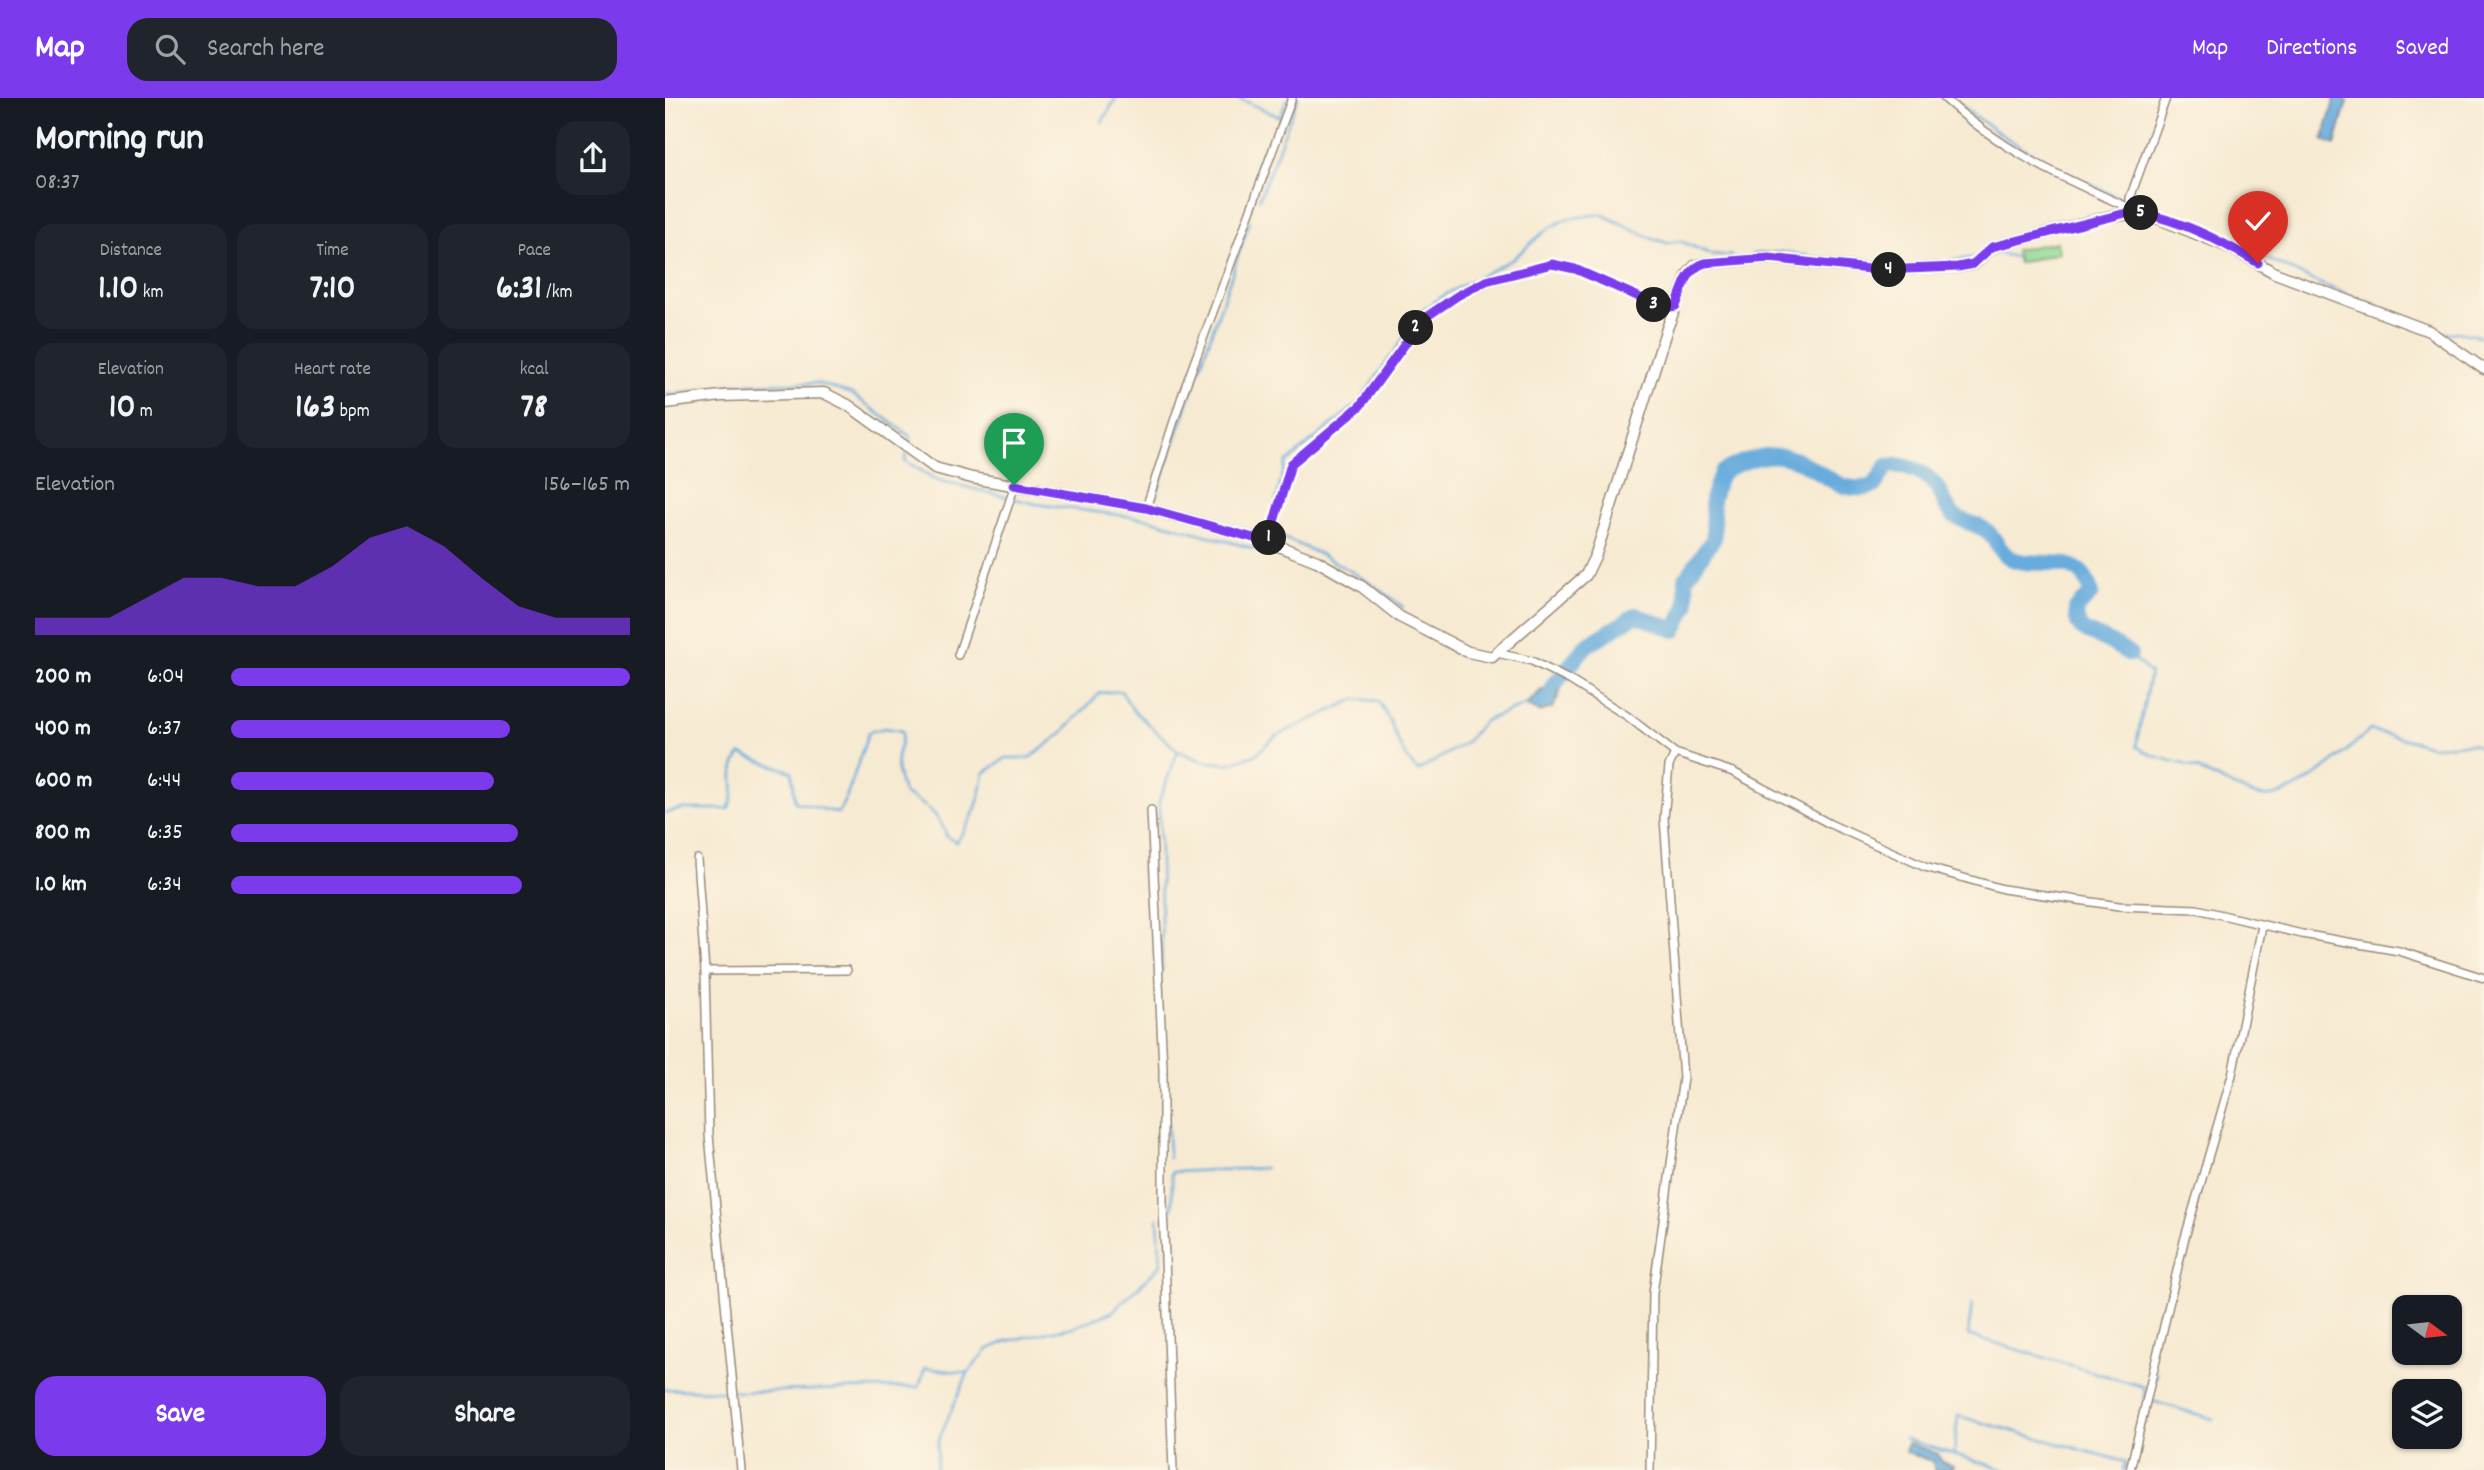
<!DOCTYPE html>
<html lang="en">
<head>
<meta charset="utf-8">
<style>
	body { margin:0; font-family:Dekko,sans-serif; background:#20242c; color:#f1f3f6; height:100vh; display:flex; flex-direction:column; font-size:26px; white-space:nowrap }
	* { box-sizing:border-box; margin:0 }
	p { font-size:23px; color:#9ea1a6 }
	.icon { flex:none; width:38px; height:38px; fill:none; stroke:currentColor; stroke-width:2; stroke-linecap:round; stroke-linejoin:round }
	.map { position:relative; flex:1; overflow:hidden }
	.drawer { display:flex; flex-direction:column; background:#171b24; width:665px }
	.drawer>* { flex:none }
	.needle { width:46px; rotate:105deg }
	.tools { position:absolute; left:1727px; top:1197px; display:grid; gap:14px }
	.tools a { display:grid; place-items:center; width:70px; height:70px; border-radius:14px; background:#171b24; box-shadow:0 2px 5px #0004; font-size:35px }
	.pin { position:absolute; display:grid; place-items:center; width:60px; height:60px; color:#fff; margin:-72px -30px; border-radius:50% 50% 50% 0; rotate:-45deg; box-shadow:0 0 7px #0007 }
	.pin .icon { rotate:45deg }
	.km { position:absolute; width:35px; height:35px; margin:-18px; border-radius:50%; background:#222; color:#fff; font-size:19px; line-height:35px; text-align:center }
	.round { display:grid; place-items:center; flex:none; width:74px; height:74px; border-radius:21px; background:#20242c }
	.head { display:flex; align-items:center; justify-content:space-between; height:119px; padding:0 35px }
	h1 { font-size:38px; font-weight:700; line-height:52px }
	.stats { display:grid; grid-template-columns:repeat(3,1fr); gap:10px; height:119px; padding:7px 35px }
	.stats div { display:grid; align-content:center; border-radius:18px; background:#20242c; text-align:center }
	.stats b { font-size:35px; font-weight:700 }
	.stats small { font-size:19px; font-weight:400 }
	.stats p { font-size:19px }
	.chart { height:196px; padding:14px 35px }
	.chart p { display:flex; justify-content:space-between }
	.chart svg { width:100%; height:126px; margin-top:7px; fill:#7c3aed; opacity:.7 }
	.cta { display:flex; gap:14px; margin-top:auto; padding:14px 35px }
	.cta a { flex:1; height:80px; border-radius:21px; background:#7c3aed; color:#fff; font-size:28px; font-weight:700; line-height:80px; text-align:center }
	.cta a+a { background:#20242c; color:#f1f3f6 }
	ul { padding:0 35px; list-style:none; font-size:23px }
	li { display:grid; grid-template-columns:112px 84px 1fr; align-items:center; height:52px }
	li i { height:18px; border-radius:9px; background:#7c3aed }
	header { display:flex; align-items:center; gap:42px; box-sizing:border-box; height:98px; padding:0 35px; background:#7c3aed; color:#fff }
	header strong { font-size:33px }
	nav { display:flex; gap:38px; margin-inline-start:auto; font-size:24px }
	.search { width:490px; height:63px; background:#20242c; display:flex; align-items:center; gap:18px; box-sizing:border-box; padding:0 24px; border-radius:21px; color:#9ea1a6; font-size:26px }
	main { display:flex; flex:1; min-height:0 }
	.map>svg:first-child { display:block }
</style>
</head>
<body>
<header>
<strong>Map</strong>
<div class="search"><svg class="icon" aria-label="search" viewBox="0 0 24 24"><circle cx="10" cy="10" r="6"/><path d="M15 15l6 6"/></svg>Search here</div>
<nav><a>Map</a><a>Directions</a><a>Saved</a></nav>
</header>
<main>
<section class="drawer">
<div class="head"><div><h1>Morning run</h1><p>08:37</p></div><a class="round"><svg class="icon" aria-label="share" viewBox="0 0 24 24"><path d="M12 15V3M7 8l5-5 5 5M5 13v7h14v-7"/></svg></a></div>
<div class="stats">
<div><p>Distance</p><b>1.10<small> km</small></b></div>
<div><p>Time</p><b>7:10</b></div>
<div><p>Pace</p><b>6:31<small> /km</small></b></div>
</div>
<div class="stats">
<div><p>Elevation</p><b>10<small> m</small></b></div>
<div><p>Heart rate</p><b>163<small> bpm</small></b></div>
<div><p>kcal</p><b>78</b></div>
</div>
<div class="chart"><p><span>Elevation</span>156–165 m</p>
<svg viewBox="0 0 160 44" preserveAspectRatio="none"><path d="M0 44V38L10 38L20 38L30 31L40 24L50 24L60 27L70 27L80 20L90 10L100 6L110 13L120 24L130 34L140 38L150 38L160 38V44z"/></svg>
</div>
<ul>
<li><b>200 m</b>6:04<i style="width:100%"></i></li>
<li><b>400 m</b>6:37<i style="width:70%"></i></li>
<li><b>600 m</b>6:44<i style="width:66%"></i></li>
<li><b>800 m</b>6:35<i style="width:72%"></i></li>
<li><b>1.0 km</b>6:34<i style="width:73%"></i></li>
</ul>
<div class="cta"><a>Save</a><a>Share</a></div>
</section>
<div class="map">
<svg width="1819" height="1372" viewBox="0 0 1819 1372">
	<rect width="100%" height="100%" fill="#fcf5e5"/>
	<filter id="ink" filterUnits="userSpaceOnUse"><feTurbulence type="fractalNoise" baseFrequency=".0143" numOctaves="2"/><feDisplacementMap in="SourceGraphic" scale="14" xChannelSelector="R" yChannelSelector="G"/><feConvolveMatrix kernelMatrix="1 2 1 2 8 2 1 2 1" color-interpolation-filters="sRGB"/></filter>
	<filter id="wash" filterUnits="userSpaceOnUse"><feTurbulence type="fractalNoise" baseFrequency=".00686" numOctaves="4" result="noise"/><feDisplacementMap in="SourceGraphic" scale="28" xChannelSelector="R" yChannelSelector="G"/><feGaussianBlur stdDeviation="1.57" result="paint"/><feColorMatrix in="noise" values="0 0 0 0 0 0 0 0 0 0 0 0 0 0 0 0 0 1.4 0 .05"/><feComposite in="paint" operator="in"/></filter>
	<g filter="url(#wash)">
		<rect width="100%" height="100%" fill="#f7ead2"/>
		<polygon fill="#8dd894" stroke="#648159" stroke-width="2" points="1392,144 1394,155 1353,165 1350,152"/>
		<g fill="#67acdd" stroke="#516b7e" stroke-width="2">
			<polygon points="1670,0 1682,3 1670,47 1658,42"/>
			<polygon points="888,588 896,591 888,610 874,614 860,607 877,592"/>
			<polygon points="1243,1345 1273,1356 1277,1364 1288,1368 1286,1372 1269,1372 1269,1364 1240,1354"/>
		</g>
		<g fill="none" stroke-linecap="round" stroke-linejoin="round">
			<g stroke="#67acdd" stroke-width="2.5">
				<polyline points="573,0 615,19 622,0"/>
				<path d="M 1287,0 C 1340,44 1397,74 1460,102"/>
				<polyline points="437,24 451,0"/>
				<polyline points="594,101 633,0"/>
				<polyline points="1471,106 1540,132 1656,186 1749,222"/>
				<polyline points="1088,156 1119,154 1172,163"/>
				<polyline points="1325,158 1330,155 1351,159"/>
				<polyline points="1182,164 1224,167"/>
				<polyline points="1273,165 1311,159"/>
				<polyline points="1776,236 1792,234 1819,239"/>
				<polyline points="65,286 152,285 187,296 246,339 245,345"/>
				<polyline points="0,297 52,289"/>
				<polyline points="241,357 240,363 272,382 371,406 484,421 590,451"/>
				<polyline points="489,404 585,123"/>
				<polyline points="595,433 602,434 621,365 694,304 759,211 781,196 848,161 881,132 901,121 936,116 988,141 1003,145 1015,143 1045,156 1068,158"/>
				<path d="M 608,436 C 657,454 697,477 738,509"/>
				<path d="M 1468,560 L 1485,575 L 1471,648 C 1489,662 1509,661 1530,670 C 1548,678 1577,695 1596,698 C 1630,703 1681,653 1705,632 L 1767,648 L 1808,646 L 1819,652"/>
				<path d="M 0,715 L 16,711 L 63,711 C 76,690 59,677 76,656 L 127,674 L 130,704 L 173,715 C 182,706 196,652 204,634 L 220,630 L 237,633 C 239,644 232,651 232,661 C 231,674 235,685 239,696 C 261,707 274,715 282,739 L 291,744 C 309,721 315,703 319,675 L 341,660 L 365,660 L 396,636 L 435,595 L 456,593 L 468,612 L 513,653 L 537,663 L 562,666 L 590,657 L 611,638 L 691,601 L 713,603 C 731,626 730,651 753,673 L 801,644 L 819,623 L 860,607"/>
				<polyline points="497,874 494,703 513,653"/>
				<polyline points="501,992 504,1060"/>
				<polyline points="502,1113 507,1110 507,1074 600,1070"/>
				<polyline points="1307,1205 1303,1237 1479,1289 1480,1301 1548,1321"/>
				<polyline points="0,1291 77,1294 254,1289 260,1270 303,1275 322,1252 342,1243 408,1229 447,1214 496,1167 493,1121"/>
				<polyline points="1481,1321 1492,1275"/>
				<polyline points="1240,1341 1340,1372"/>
				<polyline points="1289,1356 1293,1318 1461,1364 1458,1372"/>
				<polyline points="271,1372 273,1343 303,1275"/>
				<polyline points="1798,1372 1811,1371 1819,1364"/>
			</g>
			<path stroke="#67acdd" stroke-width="16" d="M 888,588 L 921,548 L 971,517 L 1010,532 L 1022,508 L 1021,480 L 1049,440 L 1047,401 L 1056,375 C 1144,323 1152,405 1209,388 L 1222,368 C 1241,365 1262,374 1273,391 C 1279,400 1281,412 1290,418 C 1300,425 1315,426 1324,435 C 1330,442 1334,450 1341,457 C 1362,476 1419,447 1426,496 L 1411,511 C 1411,531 1418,532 1434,539 C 1445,543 1455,551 1465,556"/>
		</g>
	</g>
	<g filter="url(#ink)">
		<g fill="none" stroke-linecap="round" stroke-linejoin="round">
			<g stroke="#998a78" stroke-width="10">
				<g id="minor">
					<path d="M 1279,0 C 1336,52 1391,77 1460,108 L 1465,114 L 1465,100 L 1501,0"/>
					<polyline points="481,410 518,295 627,0"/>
					<polyline points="603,444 626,366 695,308 758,221 792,197 821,183 887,167 910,171 990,207 999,210 1011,208"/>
					<polyline points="832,555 867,563 906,583 962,618 1010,655 1068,674 1165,726 1260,769 1338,791 1454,808 1532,811 1637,836 1734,853 1819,880"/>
					<polyline points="293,557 350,387"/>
					<polyline points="486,712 498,970 498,1107 508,1372"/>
					<polyline points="32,761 40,873 44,1037 76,1372"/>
					<polyline points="40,873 182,872"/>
					<polyline points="985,1372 988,1195 1018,980 999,720 1004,668 1010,655"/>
					<polyline points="1465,1372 1519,1143 1567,977 1597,828"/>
				</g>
			</g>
			<g stroke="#998a78" stroke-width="13">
				<polyline id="secondary" points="0,305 56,298 159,295 183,307 270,370 307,380 481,410 603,444 652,463 696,488 735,519 803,554 827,559 921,477 931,456 1001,233 1023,176 1030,168 1040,165 1104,160 1213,172 1293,169 1309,166 1327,149 1347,144 1446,118 1480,115 1566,150 1610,175 1764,233 1819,271"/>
			</g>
			<use href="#minor" stroke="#fff" stroke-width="7"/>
			<use href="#secondary" stroke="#fff" stroke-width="10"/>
		</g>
	</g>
	<g fill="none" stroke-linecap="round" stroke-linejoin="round" filter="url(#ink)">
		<g stroke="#fff" stroke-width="14">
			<path id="route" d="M 349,387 L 481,410 L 603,444 L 626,366 L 695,308 L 758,221 L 792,198 L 821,183 L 887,166 L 910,171 L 999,210 L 1011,208 C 1018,191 1021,171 1040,165 L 1104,160 L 1213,172 L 1293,169 L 1308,166 L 1327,149 L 1465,114 C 1509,118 1556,143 1593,165"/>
		</g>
		<use href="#route" stroke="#7c3aed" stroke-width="9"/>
	</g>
</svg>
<div class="tools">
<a><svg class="needle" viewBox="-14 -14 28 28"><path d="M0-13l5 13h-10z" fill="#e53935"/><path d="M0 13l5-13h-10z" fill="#9ea1a6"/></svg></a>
<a><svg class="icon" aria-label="layers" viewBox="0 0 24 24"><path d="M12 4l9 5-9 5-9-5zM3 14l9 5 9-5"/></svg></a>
</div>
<div class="pin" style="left:349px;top:387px;background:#1e9e55"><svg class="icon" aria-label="arrive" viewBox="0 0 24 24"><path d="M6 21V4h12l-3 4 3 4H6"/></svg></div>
<div class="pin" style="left:1593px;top:165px;background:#d93025"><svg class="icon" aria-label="check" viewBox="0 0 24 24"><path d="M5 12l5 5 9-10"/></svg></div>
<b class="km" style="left:604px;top:440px">1</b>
<b class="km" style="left:751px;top:230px">2</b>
<b class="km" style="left:989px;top:207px">3</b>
<b class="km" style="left:1224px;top:172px">4</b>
<b class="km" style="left:1476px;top:115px">5</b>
</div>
</main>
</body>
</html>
